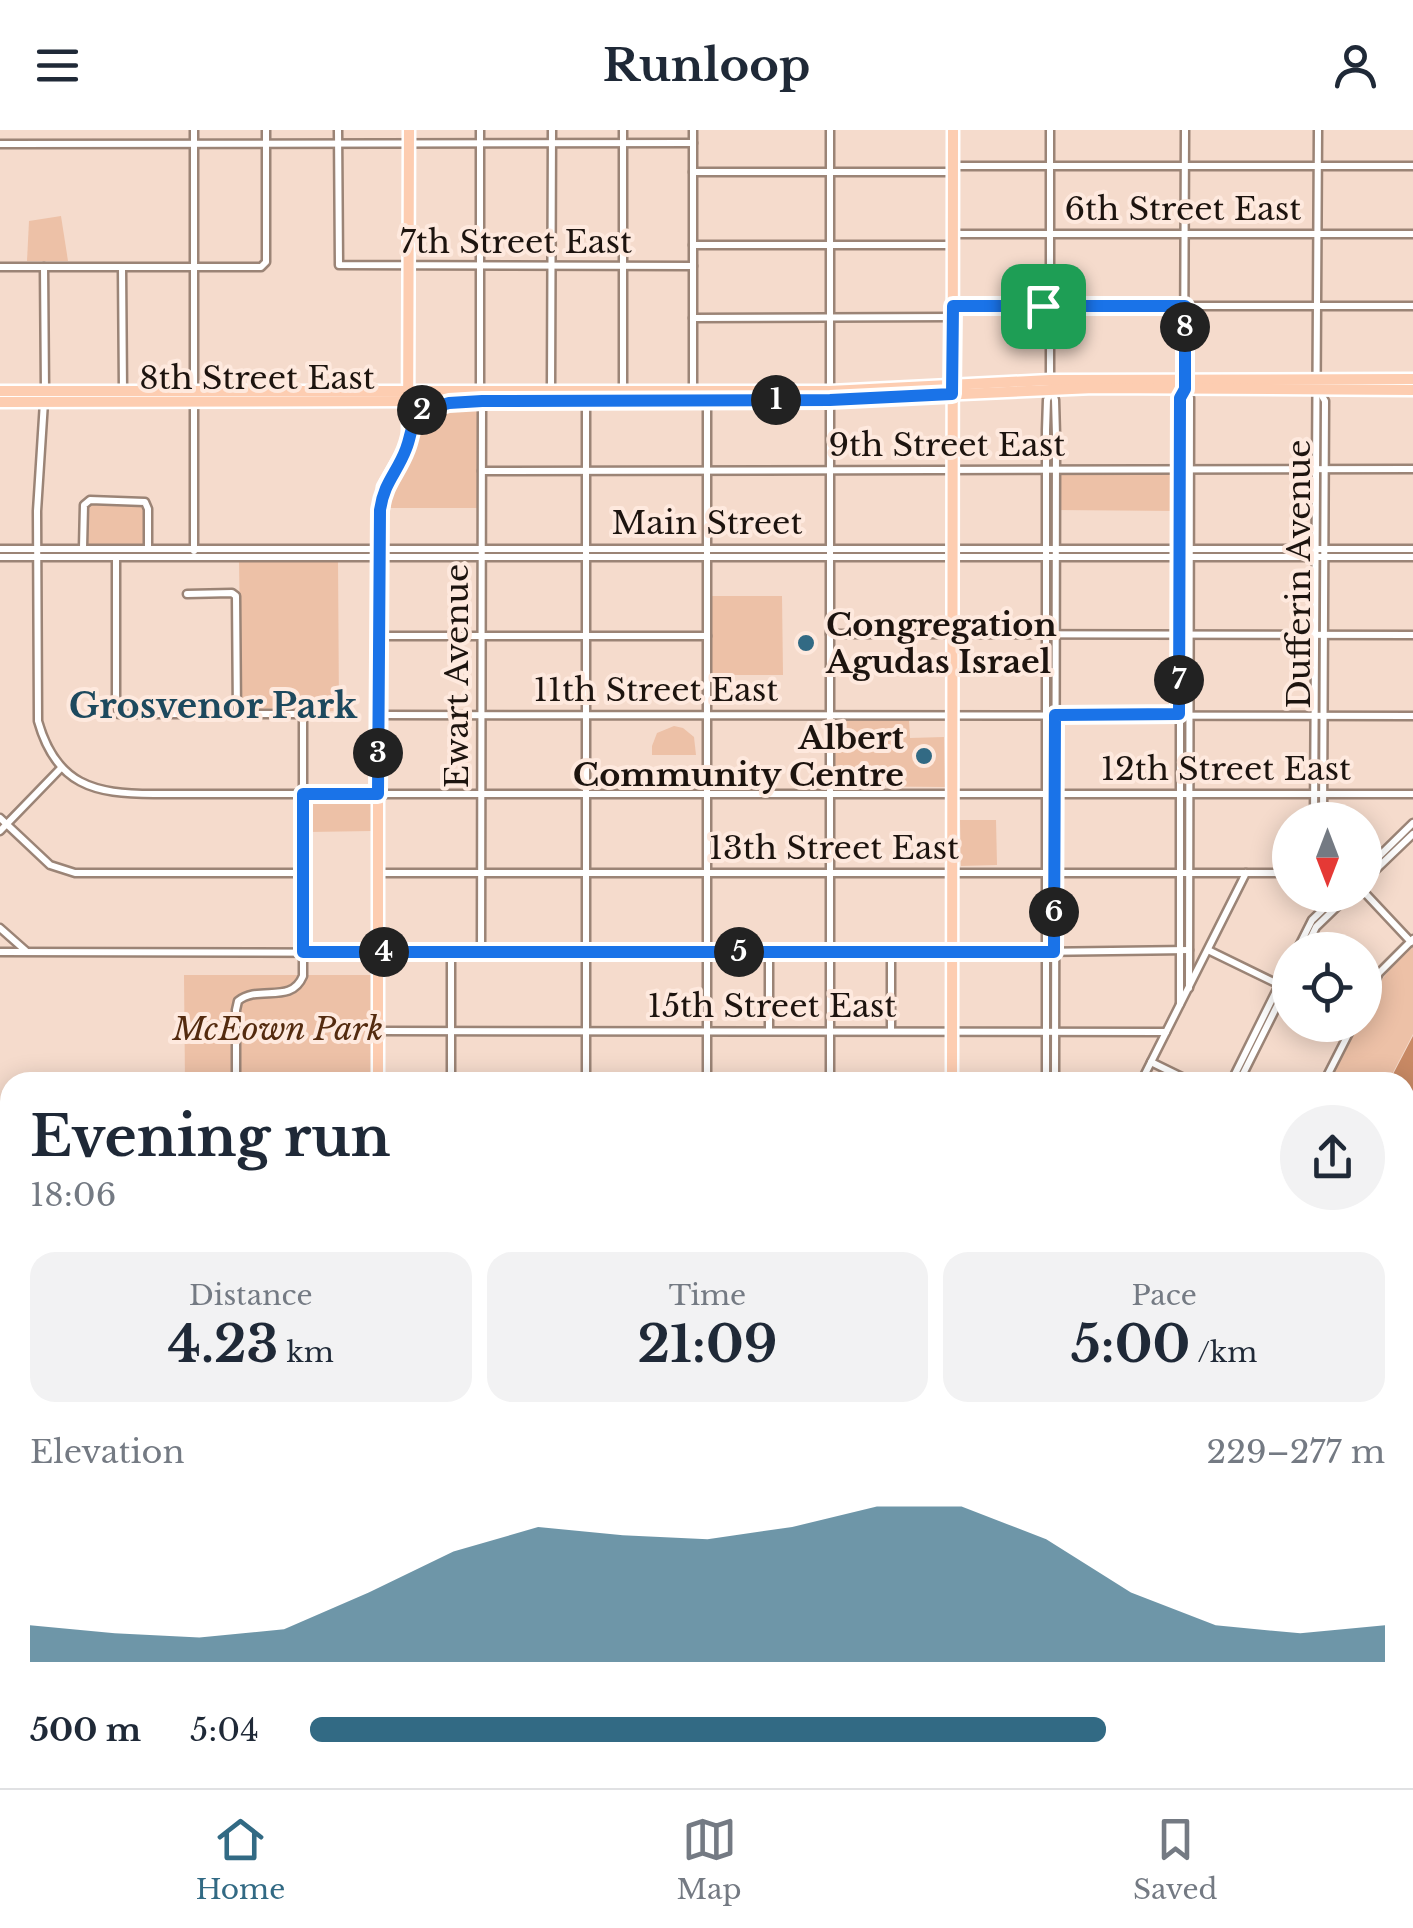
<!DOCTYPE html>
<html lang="en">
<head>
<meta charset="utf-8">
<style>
	body { margin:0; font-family:"Libre Baskerville",serif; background:#f2f2f3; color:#1f2937; height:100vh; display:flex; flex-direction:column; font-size:38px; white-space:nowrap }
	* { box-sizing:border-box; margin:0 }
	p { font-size:32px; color:#747a83 }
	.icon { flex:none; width:55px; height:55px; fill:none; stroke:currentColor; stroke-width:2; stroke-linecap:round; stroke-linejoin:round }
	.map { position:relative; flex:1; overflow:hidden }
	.details { position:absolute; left:0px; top:942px; width:1415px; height:718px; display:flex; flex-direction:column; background:#fff; border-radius:30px 30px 0 0; box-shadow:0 5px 25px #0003 }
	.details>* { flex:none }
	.needle { width:65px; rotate:180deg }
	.tools { position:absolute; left:1272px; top:672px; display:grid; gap:20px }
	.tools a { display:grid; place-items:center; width:110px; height:110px; border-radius:50%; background:#fff; box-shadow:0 5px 25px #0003; font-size:50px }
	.pin { position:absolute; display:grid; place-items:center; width:85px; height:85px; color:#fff; margin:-42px; border-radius:20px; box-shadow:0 5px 15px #0006 }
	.km { position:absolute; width:50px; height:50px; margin:-25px; border-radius:50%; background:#222; color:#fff; font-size:28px; line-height:50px; text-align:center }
	.round { display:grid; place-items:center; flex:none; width:105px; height:105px; border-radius:52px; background:#f2f2f3 }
	.summary { display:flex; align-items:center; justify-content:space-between; height:170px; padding:0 30px }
	h1 { font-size:55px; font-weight:700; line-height:75px }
	.figures { display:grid; grid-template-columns:repeat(3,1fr); gap:15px; height:170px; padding:10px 30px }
	.figures div { display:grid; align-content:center; border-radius:25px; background:#f2f2f3; text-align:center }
	.figures b { font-size:50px; font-weight:700 }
	.figures small { font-size:28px; font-weight:400 }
	.figures p { font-size:28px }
	.chart { height:280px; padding:20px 30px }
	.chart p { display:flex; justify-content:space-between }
	.chart svg { width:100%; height:180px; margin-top:10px; fill:#326a84; opacity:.7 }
	ul { padding:0 30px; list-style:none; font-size:32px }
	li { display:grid; grid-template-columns:160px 120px 1fr; align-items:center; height:75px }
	li i { height:25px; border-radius:12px; background:#326a84 }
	header { display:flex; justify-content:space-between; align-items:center; height:130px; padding:0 30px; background:#fff; font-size:45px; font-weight:700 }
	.tabs { display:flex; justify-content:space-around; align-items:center; height:140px; border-top:2px solid #e0e1e3; background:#fff; font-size:28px; color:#747a83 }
	.tabs a { display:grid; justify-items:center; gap:5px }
	.tabs .on { color:#326a84 }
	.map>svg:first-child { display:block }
</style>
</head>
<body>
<header><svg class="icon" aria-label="menu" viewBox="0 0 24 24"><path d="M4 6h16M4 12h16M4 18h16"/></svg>Runloop<svg class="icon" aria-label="person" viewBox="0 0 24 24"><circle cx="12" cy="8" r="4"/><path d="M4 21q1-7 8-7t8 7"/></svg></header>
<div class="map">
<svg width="1413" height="1658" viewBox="0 0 1413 1658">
	<rect width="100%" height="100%" fill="#f5dbcc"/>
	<g fill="#edc1a7">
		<polygon points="61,86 68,131 27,131 29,91"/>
		<polygon points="474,277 478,281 478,378 385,378 389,359 412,326 420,289 439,279"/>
		<polygon points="1180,339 1179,381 1055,380 1056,340"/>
		<polygon points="86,371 145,372 148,418 83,418"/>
		<polygon points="338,430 339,581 310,582 308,577 246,579 241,576 239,431"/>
		<polygon points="708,466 782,466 783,545 707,545"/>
		<polygon points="835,589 909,590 910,608 944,607 945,657 834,656"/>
		<polygon points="674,596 683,598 694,607 696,625 652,625 652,616 657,603"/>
		<polygon points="312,669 369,669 372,671 372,701 309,702 309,673"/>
		<polygon points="960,690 996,690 997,735 961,736"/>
		<path d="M 1413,817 L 1413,904 L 1388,952 L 1327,952 L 1357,895 L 1365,895 C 1365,861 1390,839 1413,817 Z"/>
		<polygon points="184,845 372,845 373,952 185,952"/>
		<polygon points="1191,1650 1330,1650 1342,1653 1343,1658 1188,1658"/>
	</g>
	<g fill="#c88964">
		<polygon points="1413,906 1413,1268 1405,1288 1405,952 1389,952"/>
		<polygon points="890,1650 1084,1650 1081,1658 888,1658"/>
	</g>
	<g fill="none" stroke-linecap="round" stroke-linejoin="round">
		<g stroke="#9b8476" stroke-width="11">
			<g id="minor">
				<polyline points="194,0 194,421"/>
				<polyline points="338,0 339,135 693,136"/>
				<polyline points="1185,0 1184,249 1190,268 1189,858"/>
				<polyline points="0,14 693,13"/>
				<polyline points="953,36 1413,36"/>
				<polyline points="693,42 952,42"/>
				<polyline points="953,104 1413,104"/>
				<polyline points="693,115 952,115"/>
				<polyline points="0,137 261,137 266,132 266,0"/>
				<polyline points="44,137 45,261"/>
				<polyline points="122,138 123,261"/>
				<polyline points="953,176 1413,176"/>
				<polyline points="693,188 953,187"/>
				<polyline points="1050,250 1050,0"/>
				<polyline points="480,260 480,0"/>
				<polyline points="551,260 552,0"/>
				<polyline points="623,260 623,0"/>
				<polyline points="830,261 830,0"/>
				<polyline points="1052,261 1055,270 1056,305 1055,952"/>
				<polyline points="1319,261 1325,271 1323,690"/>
				<polyline points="693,264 693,0"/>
				<path d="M 44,272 L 37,381 L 38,591 C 56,655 94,664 154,664 L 1413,664"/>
				<polyline points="482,341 1413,339"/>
				<polyline points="83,418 84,375 90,370 145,372 148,379 148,418"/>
				<polyline points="0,419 1413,419"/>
				<polyline points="0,427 1413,427"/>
				<path d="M 116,428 L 116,566 L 119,584 L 303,584 L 303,846 C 291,875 259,854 238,871 L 236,880 L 236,952"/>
				<polyline points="187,464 232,463 236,466 237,585"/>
				<polyline points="830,504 1413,505"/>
				<polyline points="379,506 707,506"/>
				<polyline points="378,585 1413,586"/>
				<polyline points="0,688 50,735 75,743 304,743"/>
				<polyline points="1314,690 1318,0"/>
				<polyline points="0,701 61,638"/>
				<polyline points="1365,740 1413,693"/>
				<polyline points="378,743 1290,743"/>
				<polyline points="1365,750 1413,704"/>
				<polyline points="1365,763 1411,812"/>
				<polyline points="0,798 26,821"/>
				<polyline points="1208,820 1290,860"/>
				<polyline points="1297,820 1312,790 1338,765"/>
				<polyline points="1305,820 1316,797 1349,765"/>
				<polyline points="0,822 891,824 1189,820"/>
				<polyline points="481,822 482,271"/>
				<polyline points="769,823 769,901"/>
				<polyline points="1365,871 1379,843 1413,809"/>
				<polyline points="1180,874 1180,268 1184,260"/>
				<polyline points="378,901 1166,902"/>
				<polyline points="891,901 891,824"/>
				<polyline points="1151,932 1192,952"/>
				<polyline points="451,952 451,822"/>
				<polyline points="586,952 586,272"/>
				<polyline points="707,952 707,271"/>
				<polyline points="830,952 830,270"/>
				<polyline points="1046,952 1046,300 1047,270 1051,261"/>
				<polyline points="1141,952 1246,743"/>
				<polyline points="1231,952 1290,833"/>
				<polyline points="1239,952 1290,850"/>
				<polyline points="1324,952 1353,895"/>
				<polyline points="0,1333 10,1330"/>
				<polyline points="1405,1389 1413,1381"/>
				<polyline points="1405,1526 1413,1528"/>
				<polyline points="0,1528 10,1534"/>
				<polyline points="0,1576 10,1557"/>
				<polyline points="266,1650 275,1654 272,1650"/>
				<polyline points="604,1650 621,1650"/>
				<polyline points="1116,1650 1118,1658"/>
				<polyline points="1122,1650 1124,1658"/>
				<polyline points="1,1658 10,1624"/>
				<polyline points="639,1658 641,1650"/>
				<polyline points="1176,1658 1179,1650"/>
				<polyline points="1183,1658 1186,1650"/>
			</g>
		</g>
		<g stroke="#fff" stroke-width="15">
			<g id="major">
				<polyline points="0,261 830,261 1050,250 1413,249"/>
				<polyline points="0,272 830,270 1094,258 1413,260"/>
				<polyline points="383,357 408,313 409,0"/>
				<polyline points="378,952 378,418 386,352"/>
				<polyline points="952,952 953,0"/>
				<polyline points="0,1379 10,1379"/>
				<polyline points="0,1396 10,1395"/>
				<polyline points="1352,1650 1380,1658"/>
				<polyline points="1381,1650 1409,1658"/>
			</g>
		</g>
		<use href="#minor" stroke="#fff" stroke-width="6"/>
		<use href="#major" stroke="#fdcdb1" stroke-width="10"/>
	</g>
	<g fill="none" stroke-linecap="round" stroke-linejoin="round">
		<g stroke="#fff" stroke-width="20">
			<path id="route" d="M 953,176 L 1185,176 L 1185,259 L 1180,268 L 1179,584 L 1055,585 L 1054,822 L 303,822 L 303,664 L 378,664 L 380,380 C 384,352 397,343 406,319 C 412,304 410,294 421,281 L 449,273 L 482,271 L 830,270 L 952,264 Z"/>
		</g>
		<use href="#route" stroke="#1a73e8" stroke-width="12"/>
	</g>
	<g fill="#326a84" stroke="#fee9de" stroke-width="4">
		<circle cx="806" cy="513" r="10"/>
		<circle cx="924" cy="626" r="10"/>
	</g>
	<g text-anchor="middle" stroke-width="8" stroke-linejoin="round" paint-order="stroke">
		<g font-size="32" fill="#1d140f" stroke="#fee9de">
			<text x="1183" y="90">6th Street East</text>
			<text x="516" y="123">7th Street East</text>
			<text x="257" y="259">8th Street East</text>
			<text x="947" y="326">9th Street East</text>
			<text x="707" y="404">Main Street</text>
			<text transform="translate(1299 444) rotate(-90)" y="11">Dufferin Avenue</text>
			<text transform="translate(457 546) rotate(-90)" y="11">Ewart Avenue</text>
			<text x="656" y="571">11th Street East</text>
			<text x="1226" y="650">12th Street East</text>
			<text x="834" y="729">13th Street East</text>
			<text x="772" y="887">15th Street East</text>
		</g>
		<g font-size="32" font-weight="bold" fill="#1d140f" stroke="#fee9de" text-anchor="start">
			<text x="826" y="506">Congregation<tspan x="826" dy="37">Agudas Israel</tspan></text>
			<text x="904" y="619" text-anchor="end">Albert<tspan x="904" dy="37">Community Centre</tspan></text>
		</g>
		<g font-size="32" font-style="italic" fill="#542b0f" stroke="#fee9de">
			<text x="278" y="910">McEown Park</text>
		</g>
		<g font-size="35" font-weight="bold" fill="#1d495e" stroke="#fee9de">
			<text x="213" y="588">Grosvenor Park</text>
		</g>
	</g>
</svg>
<div class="tools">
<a><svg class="needle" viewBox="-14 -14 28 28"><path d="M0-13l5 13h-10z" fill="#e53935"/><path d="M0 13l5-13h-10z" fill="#747a83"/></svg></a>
<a><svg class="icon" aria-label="locate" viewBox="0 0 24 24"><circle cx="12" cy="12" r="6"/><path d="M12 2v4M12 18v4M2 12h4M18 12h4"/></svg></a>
</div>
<div class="pin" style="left:1043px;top:176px;background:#1e9e55"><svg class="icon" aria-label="arrive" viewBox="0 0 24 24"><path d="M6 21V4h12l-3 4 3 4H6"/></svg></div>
<b class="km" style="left:776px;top:270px">1</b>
<b class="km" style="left:422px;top:280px">2</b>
<b class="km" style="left:378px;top:623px">3</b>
<b class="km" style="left:384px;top:822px">4</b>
<b class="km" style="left:739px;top:822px">5</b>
<b class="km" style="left:1054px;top:782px">6</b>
<b class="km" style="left:1179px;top:550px">7</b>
<b class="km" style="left:1185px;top:197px">8</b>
<section class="details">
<div class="summary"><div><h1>Evening run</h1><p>18:06</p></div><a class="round"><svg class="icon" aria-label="share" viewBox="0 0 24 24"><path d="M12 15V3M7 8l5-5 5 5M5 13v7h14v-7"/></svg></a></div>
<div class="figures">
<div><p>Distance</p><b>4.23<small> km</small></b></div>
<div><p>Time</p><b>21:09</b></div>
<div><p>Pace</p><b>5:00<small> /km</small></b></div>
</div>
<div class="chart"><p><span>Elevation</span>229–277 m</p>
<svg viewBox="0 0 160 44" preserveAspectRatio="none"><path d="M0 44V35L10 37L20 38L30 36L40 27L50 17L60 11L70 13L80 14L90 11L100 6L110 6L120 14L130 27L140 35L150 37L160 35V44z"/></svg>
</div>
<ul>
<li><b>500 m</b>5:04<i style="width:74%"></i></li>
</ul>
</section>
</div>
<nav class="tabs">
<a class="on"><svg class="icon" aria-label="home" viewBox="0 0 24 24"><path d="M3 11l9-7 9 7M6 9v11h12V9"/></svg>Home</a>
<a><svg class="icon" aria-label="map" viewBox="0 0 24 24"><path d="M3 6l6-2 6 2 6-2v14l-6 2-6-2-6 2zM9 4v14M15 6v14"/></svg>Map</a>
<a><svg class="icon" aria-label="saved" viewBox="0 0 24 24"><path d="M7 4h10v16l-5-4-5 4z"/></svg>Saved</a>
</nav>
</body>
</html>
